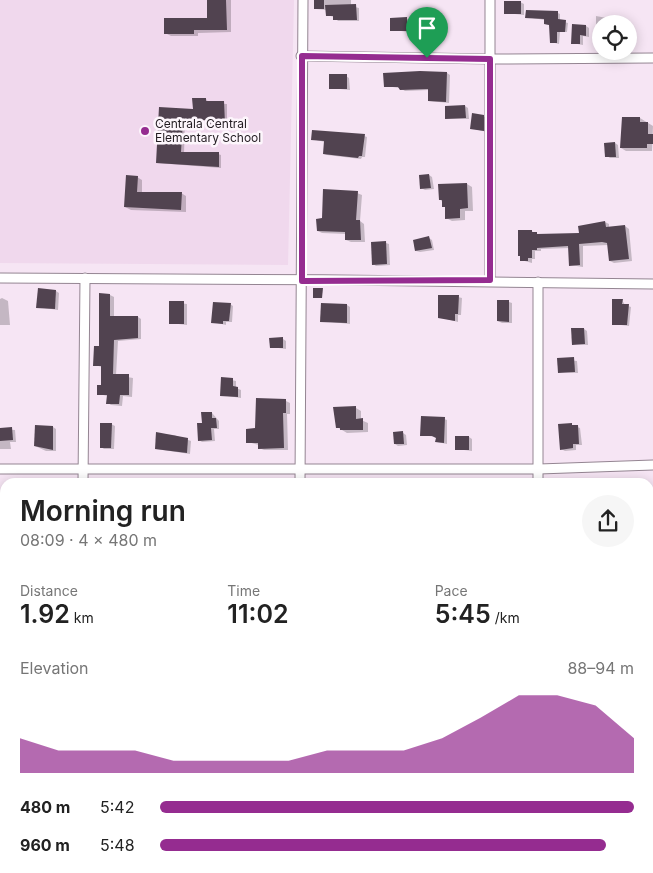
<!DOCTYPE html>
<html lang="en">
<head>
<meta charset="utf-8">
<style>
	body { margin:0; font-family:Inter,sans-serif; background:#f6f6f6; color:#222; height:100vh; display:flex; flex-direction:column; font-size:19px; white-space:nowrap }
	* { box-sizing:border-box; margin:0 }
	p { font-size:16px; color:#767676 }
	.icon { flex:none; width:28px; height:28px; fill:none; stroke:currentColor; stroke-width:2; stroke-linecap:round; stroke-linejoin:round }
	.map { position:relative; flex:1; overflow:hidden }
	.panel { position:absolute; left:0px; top:478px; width:654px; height:396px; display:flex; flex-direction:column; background:#fff; border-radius:15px 15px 0 0; box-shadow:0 2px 12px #0003 }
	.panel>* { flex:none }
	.tools { position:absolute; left:592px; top:15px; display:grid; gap:10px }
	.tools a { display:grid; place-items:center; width:45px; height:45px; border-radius:50%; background:#fff; box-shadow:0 2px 12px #0003; font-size:25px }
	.pin { position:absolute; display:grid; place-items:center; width:42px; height:42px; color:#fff; margin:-51px -21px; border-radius:50% 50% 50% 0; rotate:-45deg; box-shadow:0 0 5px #0007 }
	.pin .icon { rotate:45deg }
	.round { display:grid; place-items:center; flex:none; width:52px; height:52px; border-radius:26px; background:#f6f6f6 }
	.head { display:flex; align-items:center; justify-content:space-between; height:85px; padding:0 20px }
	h1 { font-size:28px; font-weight:600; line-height:38px }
	.metrics { display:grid; grid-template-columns:repeat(3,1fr); gap:8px; height:85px; padding:5px 20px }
	.metrics div { display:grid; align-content:center }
	.metrics b { font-size:25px; font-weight:600 }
	.metrics small { font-size:14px; font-weight:400 }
	.metrics p { font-size:14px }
	.chart { height:140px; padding:10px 20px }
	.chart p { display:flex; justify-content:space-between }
	.chart svg { width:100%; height:90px; margin-top:5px; fill:#952c90; opacity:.7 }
	ul { padding:0 20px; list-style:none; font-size:16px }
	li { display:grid; grid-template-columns:80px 60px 1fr; align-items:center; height:38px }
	li i { height:12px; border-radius:6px; background:#952c90 }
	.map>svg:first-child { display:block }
</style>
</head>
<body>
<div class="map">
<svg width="653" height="873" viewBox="0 0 653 873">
	<rect width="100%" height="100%" fill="#f6e5f4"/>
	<polygon fill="#f0d8ed" points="0,0 294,0 288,265 0,263"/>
	<g fill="#0003">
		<polygon points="209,0 231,0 231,32 198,33 198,36 171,36 165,33 209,20"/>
		<polygon points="315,0 351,0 351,6 359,8 359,21 338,21 334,17 327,15 327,10 316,9"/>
		<polygon points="520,2 524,4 524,15 505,13"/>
		<polygon points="558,13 560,14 560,21 568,23 567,32 560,32 559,44 551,42 551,25 545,24 545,20 526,17"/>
		<polygon points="596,16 612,19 612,24 601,24 601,34 596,32"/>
		<polygon points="406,19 410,20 410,32 392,30"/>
		<polygon points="586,26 589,28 589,37 583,36 583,45 572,43"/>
		<polygon points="447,73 450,75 449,103 429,101 429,90 405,91 400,88 385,86"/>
		<polygon points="346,76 349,78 350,90 330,88"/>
		<polygon points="206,99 209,103 227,104 227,125 209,126 206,121 185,121 184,154 218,154 221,155 221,168 157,163 160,108 194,111"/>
		<polygon points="465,106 468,108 469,119 446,119 446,107"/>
		<polygon points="483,116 487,118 487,132 471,128"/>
		<polygon points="623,118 640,118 653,126 652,151 626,151 621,148"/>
		<polygon points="364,136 367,137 365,157 362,157 361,159 327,155 324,154 325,142 312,139"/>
		<polygon points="615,143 618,145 619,158 610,158 607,156"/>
		<polygon points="429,175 432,177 434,189 425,190 421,188"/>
		<polygon points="137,177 142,180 142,193 181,193 186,196 186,212 131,210 125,207"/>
		<polygon points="467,184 472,187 473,211 465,211 465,220 452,221 446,218 446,207 440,199"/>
		<polygon points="357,193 362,195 360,221 364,224 365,242 351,242 346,240 346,234 322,233 318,231 323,220"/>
		<polygon points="605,222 609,224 609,228 625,226 629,229 632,261 614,263 610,261 609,245 583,246 583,267 570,265 570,248 541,249 541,251 535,251 535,259 532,259 532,263 521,260 531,231 540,235 580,235"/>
		<polygon points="429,238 432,240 434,250 420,252 416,251"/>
		<polygon points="386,243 389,244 390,265 376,266 373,264"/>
		<polygon points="56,291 59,293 58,310 37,307"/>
		<polygon points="110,295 114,297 114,318 138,317 141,319 141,339 118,341 116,375 133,378 132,397 123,396 122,406 111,405 108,403 108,396 98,394 102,386 102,367 95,365 101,347"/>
		<polygon points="458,297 462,298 461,315 458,315 458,322 439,317"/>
		<polygon points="2,298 8,301 10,325 0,325 0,299"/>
		<polygon points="622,300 625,305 631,307 629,326 613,324"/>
		<polygon points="170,302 187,304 187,325 170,323"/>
		<polygon points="509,302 512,303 512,323 502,323 498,321"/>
		<polygon points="230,304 233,306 232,322 226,322 226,325 213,322"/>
		<polygon points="347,305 350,307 350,324 322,321"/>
		<polygon points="584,329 587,331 588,345 573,344 572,330"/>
		<polygon points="283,339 286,341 286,349 271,347"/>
		<polygon points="559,359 577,361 578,373 559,372"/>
		<polygon points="222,378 236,381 236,388 241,390 241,398 221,395"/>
		<polygon points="286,401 290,403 290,414 287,414 288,450 264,450 259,448 259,445 248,442"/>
		<polygon points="356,408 361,411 361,420 368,423 368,432 347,433 337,427"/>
		<polygon points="212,413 219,421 219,429 214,429 215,441 202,442 199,440"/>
		<polygon points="444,419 447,420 447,444 437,442 437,437 421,435"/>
		<polygon points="111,424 115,426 114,449 104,449 101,447"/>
		<polygon points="574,426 580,428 582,445 576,445 576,450 565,451 561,449"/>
		<polygon points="53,427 56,429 56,451 46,451 35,446"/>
		<polygon points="0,429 15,430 16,442 10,442 11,449 0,449"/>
		<polygon points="403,433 406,435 407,445 398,446 395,444"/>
		<polygon points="157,434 174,435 191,441 190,454 156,449"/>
		<polygon points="469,437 472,439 472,451 456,449"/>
		<polygon points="168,478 178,478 181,482 168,482"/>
		<polygon points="5,494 5,539 0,539 0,495"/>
		<polygon points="649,601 653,601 653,628 649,627"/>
		<polygon points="0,614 5,614 5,642 4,638 0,638"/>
		<rect x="0" y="797" width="5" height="9"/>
	</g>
	<g fill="#514350">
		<polygon points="207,0 226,0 227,30 194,30 194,34 164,34 164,18 207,18"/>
		<rect x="314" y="0" width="10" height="9"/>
		<rect x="504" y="1" width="17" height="13"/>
		<polygon points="356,4 357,20 333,20 333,16 326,16 325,5"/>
		<polygon points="526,10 558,11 558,19 566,20 565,32 557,32 557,43 550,43 549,25 544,24 544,19 525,18"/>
		<polygon points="407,17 407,31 390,31 390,18"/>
		<polygon points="572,24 586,25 586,36 580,35 580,44 571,44"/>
		<polygon points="420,71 447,72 446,102 428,101 428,89 400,90 398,87 384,87 383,73"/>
		<rect x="329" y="74" width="18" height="15"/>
		<polygon points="192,98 206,98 206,101 224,101 225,124 205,125 205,120 183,120 181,152 219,152 219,167 156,163 159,107 193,109"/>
		<polygon points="465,105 466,118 445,119 445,106"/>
		<polygon points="472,113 484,115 484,131 470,129"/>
		<polygon points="622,117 640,117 640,122 648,122 648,134 653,134 653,144 647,144 647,148 620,148"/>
		<polygon points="312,130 365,134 362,156 359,156 358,158 323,154 324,141 311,140"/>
		<polygon points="615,142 616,157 605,157 604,143"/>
		<polygon points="429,174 431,188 420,189 419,175"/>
		<polygon points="126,175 138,176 137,192 182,192 181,210 124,207"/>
		<polygon points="467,183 468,208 460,209 460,218 445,219 445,207 442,207 442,200 439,200 438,184"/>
		<polygon points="323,189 358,191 356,220 360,220 361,240 345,240 345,232 317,231 316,219 322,218"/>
		<polygon points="605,221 606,227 625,225 629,259 609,261 607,243 602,242 579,244 580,265 569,266 568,246 537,248 537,250 532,250 532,258 528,258 528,261 520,261 520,256 518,256 518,230 532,230 532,232 537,232 537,234 579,233 578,226"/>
		<polygon points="429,236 432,248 415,251 413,240"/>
		<polygon points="386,241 387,264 372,265 371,242"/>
		<polygon points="38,288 56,290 55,309 36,308"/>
		<polygon points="313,288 323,288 322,298 313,298"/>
		<polygon points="99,293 110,294 110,316 138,316 138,338 114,340 113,374 129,374 129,395 120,395 119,404 106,404 107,395 97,395 97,385 101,385 101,366 93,366 94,346 99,346"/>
		<polygon points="438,295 459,295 458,314 455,314 455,321 438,318"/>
		<polygon points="612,299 623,299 622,304 629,304 627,325 612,325"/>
		<polygon points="497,300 509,300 509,322 497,321"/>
		<rect x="169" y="301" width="15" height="23"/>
		<polygon points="213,302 231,303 229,321 223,321 223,324 211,323"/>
		<polygon points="321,303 347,304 347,323 320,322"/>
		<polygon points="571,328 584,328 585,344 572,345"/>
		<polygon points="283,337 283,348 270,348 269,338"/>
		<polygon points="574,357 575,372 558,373 557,358"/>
		<polygon points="221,377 233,378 233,386 238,387 238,397 220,396"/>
		<polygon points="256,398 286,399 286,413 283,413 284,448 258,449 258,443 246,443 246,429 255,428"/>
		<polygon points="356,406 356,419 363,418 363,430 340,430 340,428 336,428 333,407"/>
		<polygon points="201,412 212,412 212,418 216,418 217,428 211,428 212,440 198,441 197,423 202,423"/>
		<polygon points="421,416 445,417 444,443 435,442 436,438 432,436 420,436"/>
		<polygon points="100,423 112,423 111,448 100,448"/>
		<polygon points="572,423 572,425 578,425 579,444 573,444 573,448 560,450 558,424"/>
		<polygon points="35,425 53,426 53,450 34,446"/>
		<polygon points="12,427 13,440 0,441 0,428"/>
		<polygon points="403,431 404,444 394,444 393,432"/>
		<polygon points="156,432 188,438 187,453 155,449"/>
		<rect x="455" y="436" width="14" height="14"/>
	</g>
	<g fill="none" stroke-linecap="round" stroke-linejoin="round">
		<g stroke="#948592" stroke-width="11">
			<g id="minor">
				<polyline points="490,0 490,280"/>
				<polyline points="301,56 490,59 653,58"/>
				<path d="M 0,278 C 218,279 435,280 653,284"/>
				<polyline points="538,282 538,482"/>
				<polyline points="0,469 539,469 653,465"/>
				<polyline points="83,482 85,278"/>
				<polyline points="300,482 303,0"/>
				<polyline points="649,646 653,646"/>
				<polyline points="0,659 5,659"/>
				<polyline points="0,862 5,862"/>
			</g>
		</g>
		<use href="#minor" stroke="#fff" stroke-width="9"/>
	</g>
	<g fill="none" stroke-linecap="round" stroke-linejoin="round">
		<g stroke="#fff" stroke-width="10">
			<polygon id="route" points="302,56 490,59 490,280 302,281"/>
		</g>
		<use href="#route" stroke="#952c90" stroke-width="6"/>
	</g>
	<circle fill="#952c90" stroke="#fdf6fc" stroke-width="2" cx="145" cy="131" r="5"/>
	<g text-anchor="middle" stroke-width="5" stroke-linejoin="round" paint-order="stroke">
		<g font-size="12" fill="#221c21" stroke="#fdf6fc" text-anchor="start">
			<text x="155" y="128">Centrala Central<tspan x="155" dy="14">Elementary School</tspan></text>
		</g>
	</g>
</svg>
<div class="tools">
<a><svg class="icon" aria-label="locate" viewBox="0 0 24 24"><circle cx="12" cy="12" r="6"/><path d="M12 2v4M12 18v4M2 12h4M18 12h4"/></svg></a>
</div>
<div class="pin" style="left:427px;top:58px;background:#1e9e55"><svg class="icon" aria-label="arrive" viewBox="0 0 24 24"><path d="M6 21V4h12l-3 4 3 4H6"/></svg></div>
<section class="panel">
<div class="head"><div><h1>Morning run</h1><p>08:09 · 4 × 480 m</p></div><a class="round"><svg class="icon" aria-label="share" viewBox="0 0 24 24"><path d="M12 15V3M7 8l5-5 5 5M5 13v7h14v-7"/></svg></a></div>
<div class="metrics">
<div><p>Distance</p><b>1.92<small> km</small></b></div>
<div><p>Time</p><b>11:02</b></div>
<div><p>Pace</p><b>5:45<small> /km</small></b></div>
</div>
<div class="chart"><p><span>Elevation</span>88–94 m</p>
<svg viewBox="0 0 160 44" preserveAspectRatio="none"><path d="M0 44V27L10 33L20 33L30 33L40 38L50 38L60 38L70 38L80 33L90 33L100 33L110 27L120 17L130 6L140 6L150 11L160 27V44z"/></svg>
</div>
<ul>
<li><b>480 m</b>5:42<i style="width:100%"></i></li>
<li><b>960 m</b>5:48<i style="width:94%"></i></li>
</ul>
</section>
</div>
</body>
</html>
